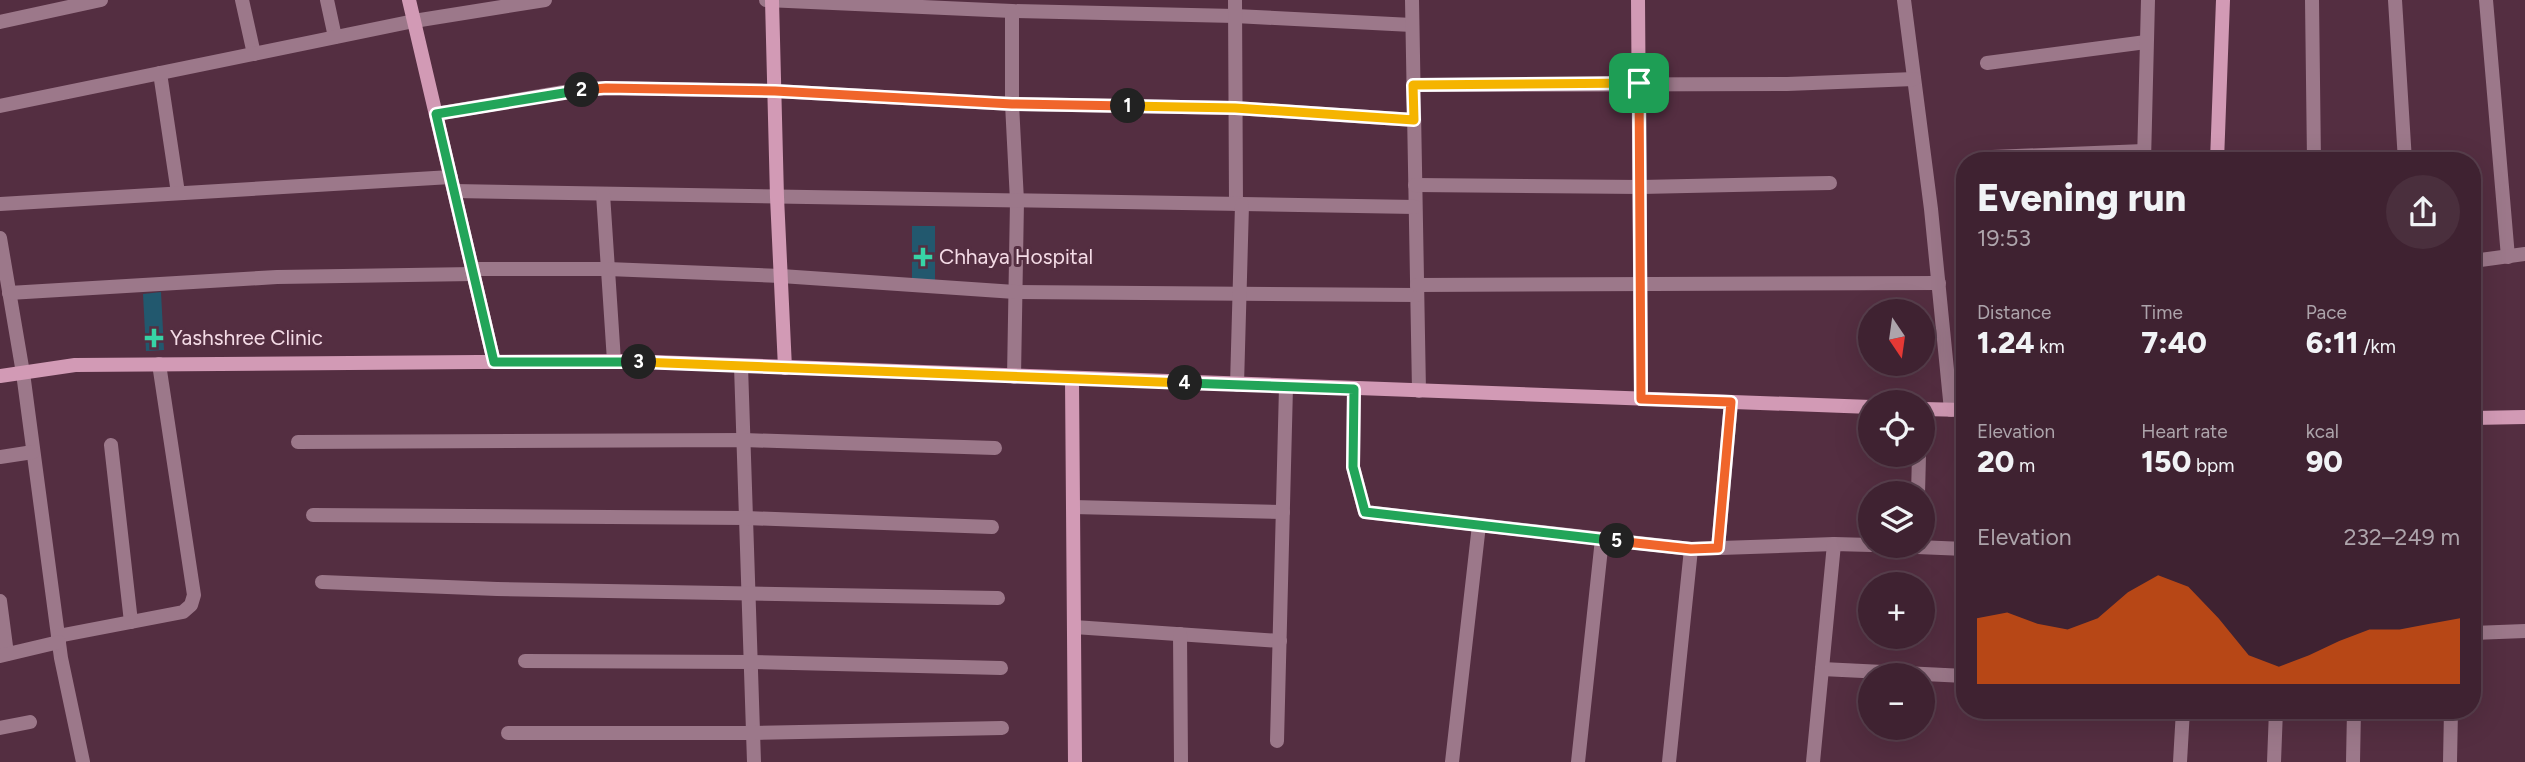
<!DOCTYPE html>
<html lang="en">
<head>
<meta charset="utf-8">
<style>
	body { margin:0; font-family:Figtree,sans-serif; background:#4a2f3d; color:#f1f3f6; height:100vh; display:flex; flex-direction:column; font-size:26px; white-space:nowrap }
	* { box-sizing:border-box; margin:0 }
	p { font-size:23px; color:#ada4ab }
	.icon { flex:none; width:38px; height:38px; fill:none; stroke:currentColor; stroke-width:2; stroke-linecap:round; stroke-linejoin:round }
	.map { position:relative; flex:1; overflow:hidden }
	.sheet { position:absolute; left:1956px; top:152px; width:525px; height:567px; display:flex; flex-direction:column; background:#3f2231; border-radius:28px; box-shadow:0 7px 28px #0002,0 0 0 2px #583f4d }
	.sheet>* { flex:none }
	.needle { width:46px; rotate:167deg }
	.controls { position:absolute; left:1858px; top:299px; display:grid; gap:14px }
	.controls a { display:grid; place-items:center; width:77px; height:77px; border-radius:50%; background:#3f2231; box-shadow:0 7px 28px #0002,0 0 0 2px #583f4d; font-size:35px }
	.pin { position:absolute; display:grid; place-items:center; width:60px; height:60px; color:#fff; margin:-30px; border-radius:14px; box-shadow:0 4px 10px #0006 }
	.km { position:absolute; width:35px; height:35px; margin:-18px; border-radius:50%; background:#222; color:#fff; font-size:19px; line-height:35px; text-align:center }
	.round { display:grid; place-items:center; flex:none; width:74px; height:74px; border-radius:37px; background:#4a2f3d }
	.overview { display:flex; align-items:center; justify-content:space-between; height:119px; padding:0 21px }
	h1 { font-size:38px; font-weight:800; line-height:52px }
	.stats { display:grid; grid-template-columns:repeat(3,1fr); gap:10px; height:119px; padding:7px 21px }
	.stats div { display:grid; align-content:center }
	.stats b { font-size:30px; font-weight:800 }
	.stats small { font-size:19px; font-weight:400 }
	.stats p { font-size:19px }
	.chart { height:196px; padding:14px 21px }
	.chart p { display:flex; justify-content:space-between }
	.chart svg { width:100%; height:126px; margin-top:7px; fill:#ea580c; opacity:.7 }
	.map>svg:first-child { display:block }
</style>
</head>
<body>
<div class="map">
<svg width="2525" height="762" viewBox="0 0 2525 762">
	<rect width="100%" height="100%" fill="#542e41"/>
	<g fill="#22586e">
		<rect x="912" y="226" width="23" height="58"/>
		<polygon points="161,292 164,350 146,351 143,294"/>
	</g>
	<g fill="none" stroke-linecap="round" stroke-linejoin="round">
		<g stroke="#9c788a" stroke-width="14">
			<polyline points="242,0 254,54"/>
			<polyline points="327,0 335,37"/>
			<polyline points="766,0 1012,11 1235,16 1412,25"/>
			<polyline points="1235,0 1236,204"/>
			<polyline points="1412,0 1419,391"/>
			<polyline points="1904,0 1931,209 1951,410"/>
			<polyline points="2312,0 2314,161"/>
			<polyline points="2395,0 2405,161"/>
			<polyline points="2486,0 2508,257"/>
			<polyline points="1012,11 1012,104 1017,201 1014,377"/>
			<polyline points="0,22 101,0"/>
			<polyline points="1987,63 2146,42"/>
			<polyline points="160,73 178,193"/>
			<polyline points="1413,85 1787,84 1914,79"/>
			<polyline points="0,106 414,21 545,0"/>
			<polyline points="436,114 564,92 606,88 775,91 1012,104 1235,108 1414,120"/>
			<polyline points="1992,157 2144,151"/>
			<polyline points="2144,161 2148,0"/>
			<polyline points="1415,185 1641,187 1830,183"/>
			<polyline points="454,191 1415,207"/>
			<polyline points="603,194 614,361"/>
			<polyline points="0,204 451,177"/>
			<polyline points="0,238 23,373 61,658 83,762"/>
			<polyline points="2473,261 2525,254"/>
			<polyline points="472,269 608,269 781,276 1015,292 1417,295"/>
			<polyline points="1417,285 1939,283"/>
			<polyline points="9,293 277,277 474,274"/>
			<polyline points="741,366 754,762"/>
			<polyline points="1237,385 1242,205"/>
			<polyline points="1354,389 1353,467 1365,512 1691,549"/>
			<polyline points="298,442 744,440 995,448"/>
			<polyline points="111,445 131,622"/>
			<polyline points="0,457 33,452"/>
			<polyline points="1918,494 1919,455"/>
			<polyline points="1073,507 1283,512"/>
			<polyline points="313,515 746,518 992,527"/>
			<polyline points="1885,546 1917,546"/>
			<polyline points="1917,547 1965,549"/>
			<polyline points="1718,548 1731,402"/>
			<polyline points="322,582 497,589 998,598"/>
			<polyline points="0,601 7,654"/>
			<polyline points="1074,627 1280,641"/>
			<polyline points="2473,633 2525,631"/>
			<polyline points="1180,634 1181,762"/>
			<polyline points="58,636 183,612 191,605 194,595 159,364"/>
			<polyline points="0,656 59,642"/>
			<polyline points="525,661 751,662 1001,668"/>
			<polyline points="1822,669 1965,676"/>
			<polyline points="0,728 30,722"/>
			<polyline points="508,733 753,733 1002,728"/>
			<polyline points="1277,741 1286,387"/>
			<polyline points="1452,762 1479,525"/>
			<polyline points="1578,762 1602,539"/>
			<polyline points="1669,762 1691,549 1834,544 1871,545"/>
			<polyline points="1813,762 1834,544"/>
			<polyline points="2180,762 2183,710"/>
			<polyline points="2274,762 2276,710"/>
			<polyline points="2353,762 2354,710"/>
			<polyline points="2450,762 2451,710"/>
		</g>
		<g stroke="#d29ab5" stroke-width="14">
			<polyline points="409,0 494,362"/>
			<polyline points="772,0 777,197 785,368"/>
			<polyline points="1638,0 1641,399"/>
			<polyline points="2217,161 2223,0"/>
			<polyline points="0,376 75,365 626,361 1871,407"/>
			<polyline points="1072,379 1075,762"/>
			<polyline points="1923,409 1965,410"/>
			<polyline points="2473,418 2525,417"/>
		</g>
	</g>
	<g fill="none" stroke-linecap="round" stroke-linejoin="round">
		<g stroke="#fff" stroke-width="14">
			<polyline id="split-1" points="1128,106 1235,108 1414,120 1413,85 1639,83"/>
		</g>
		<g stroke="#fff" stroke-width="14">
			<polyline id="split-2" points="582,90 606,88 775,91 1012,104 1128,106"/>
		</g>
		<g stroke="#fff" stroke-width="14">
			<polyline id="split-3" points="582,90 436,114 494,362 639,362"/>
		</g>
		<g stroke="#fff" stroke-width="14">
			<polyline id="split-4" points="639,362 1185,383"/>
		</g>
		<g stroke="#fff" stroke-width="14">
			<polyline id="split-5" points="1185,383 1354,389 1353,467 1365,512 1617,541"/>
		</g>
		<g stroke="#fff" stroke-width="14">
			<polyline id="split-6" points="1617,541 1691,549 1718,548 1731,402 1641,399 1639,83"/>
		</g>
		<use href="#split-1" stroke="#f5b400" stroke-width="9"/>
		<use href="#split-2" stroke="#f0652b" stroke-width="9"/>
		<use href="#split-3" stroke="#22a559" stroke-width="9"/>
		<use href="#split-4" stroke="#f5b400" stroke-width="9"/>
		<use href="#split-5" stroke="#22a559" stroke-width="9"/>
		<use href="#split-6" stroke="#f0652b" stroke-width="9"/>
	</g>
	<g fill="#37d4a6" stroke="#542e41" stroke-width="2.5">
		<path d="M919.5 246.5h7v7h7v7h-7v7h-7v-7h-7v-7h7z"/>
		<path d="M150.5 327.5h7v7h7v7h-7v7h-7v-7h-7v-7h7z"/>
	</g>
	<g text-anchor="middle" stroke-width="6" stroke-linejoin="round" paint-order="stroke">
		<g font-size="21" fill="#f4dbe6" stroke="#542e41" text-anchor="start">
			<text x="939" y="264">Chhaya Hospital</text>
			<text x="170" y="345">Yashshree Clinic</text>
		</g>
	</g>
</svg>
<div class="controls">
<a><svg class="needle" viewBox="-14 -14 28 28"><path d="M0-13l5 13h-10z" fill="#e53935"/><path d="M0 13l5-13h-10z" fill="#ada4ab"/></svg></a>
<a><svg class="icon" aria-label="locate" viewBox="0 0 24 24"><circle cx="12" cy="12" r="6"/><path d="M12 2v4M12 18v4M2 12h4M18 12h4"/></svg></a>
<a><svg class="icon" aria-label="layers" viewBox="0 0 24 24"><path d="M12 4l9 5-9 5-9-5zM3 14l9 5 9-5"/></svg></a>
<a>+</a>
<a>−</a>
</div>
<div class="pin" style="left:1639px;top:83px;background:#1e9e55"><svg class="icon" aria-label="arrive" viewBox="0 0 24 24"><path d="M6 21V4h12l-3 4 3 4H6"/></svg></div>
<b class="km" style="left:1128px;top:106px">1</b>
<b class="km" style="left:582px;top:90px">2</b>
<b class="km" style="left:639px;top:362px">3</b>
<b class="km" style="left:1185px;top:383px">4</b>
<b class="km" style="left:1617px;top:541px">5</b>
<section class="sheet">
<div class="overview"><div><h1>Evening run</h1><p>19:53</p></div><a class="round"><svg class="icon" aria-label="share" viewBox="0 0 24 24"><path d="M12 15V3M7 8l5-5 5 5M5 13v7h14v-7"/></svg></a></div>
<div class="stats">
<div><p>Distance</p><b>1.24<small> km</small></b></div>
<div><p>Time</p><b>7:40</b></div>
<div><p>Pace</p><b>6:11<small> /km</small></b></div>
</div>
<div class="stats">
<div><p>Elevation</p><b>20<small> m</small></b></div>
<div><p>Heart rate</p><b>150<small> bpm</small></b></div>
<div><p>kcal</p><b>90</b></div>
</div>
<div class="chart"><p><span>Elevation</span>232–249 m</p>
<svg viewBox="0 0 160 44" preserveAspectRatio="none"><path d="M0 44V21L10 19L20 23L30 25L40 21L50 12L60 6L70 10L80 21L90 34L100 38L110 34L120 29L130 25L140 25L150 23L160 21V44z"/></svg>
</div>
</section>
</div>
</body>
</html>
